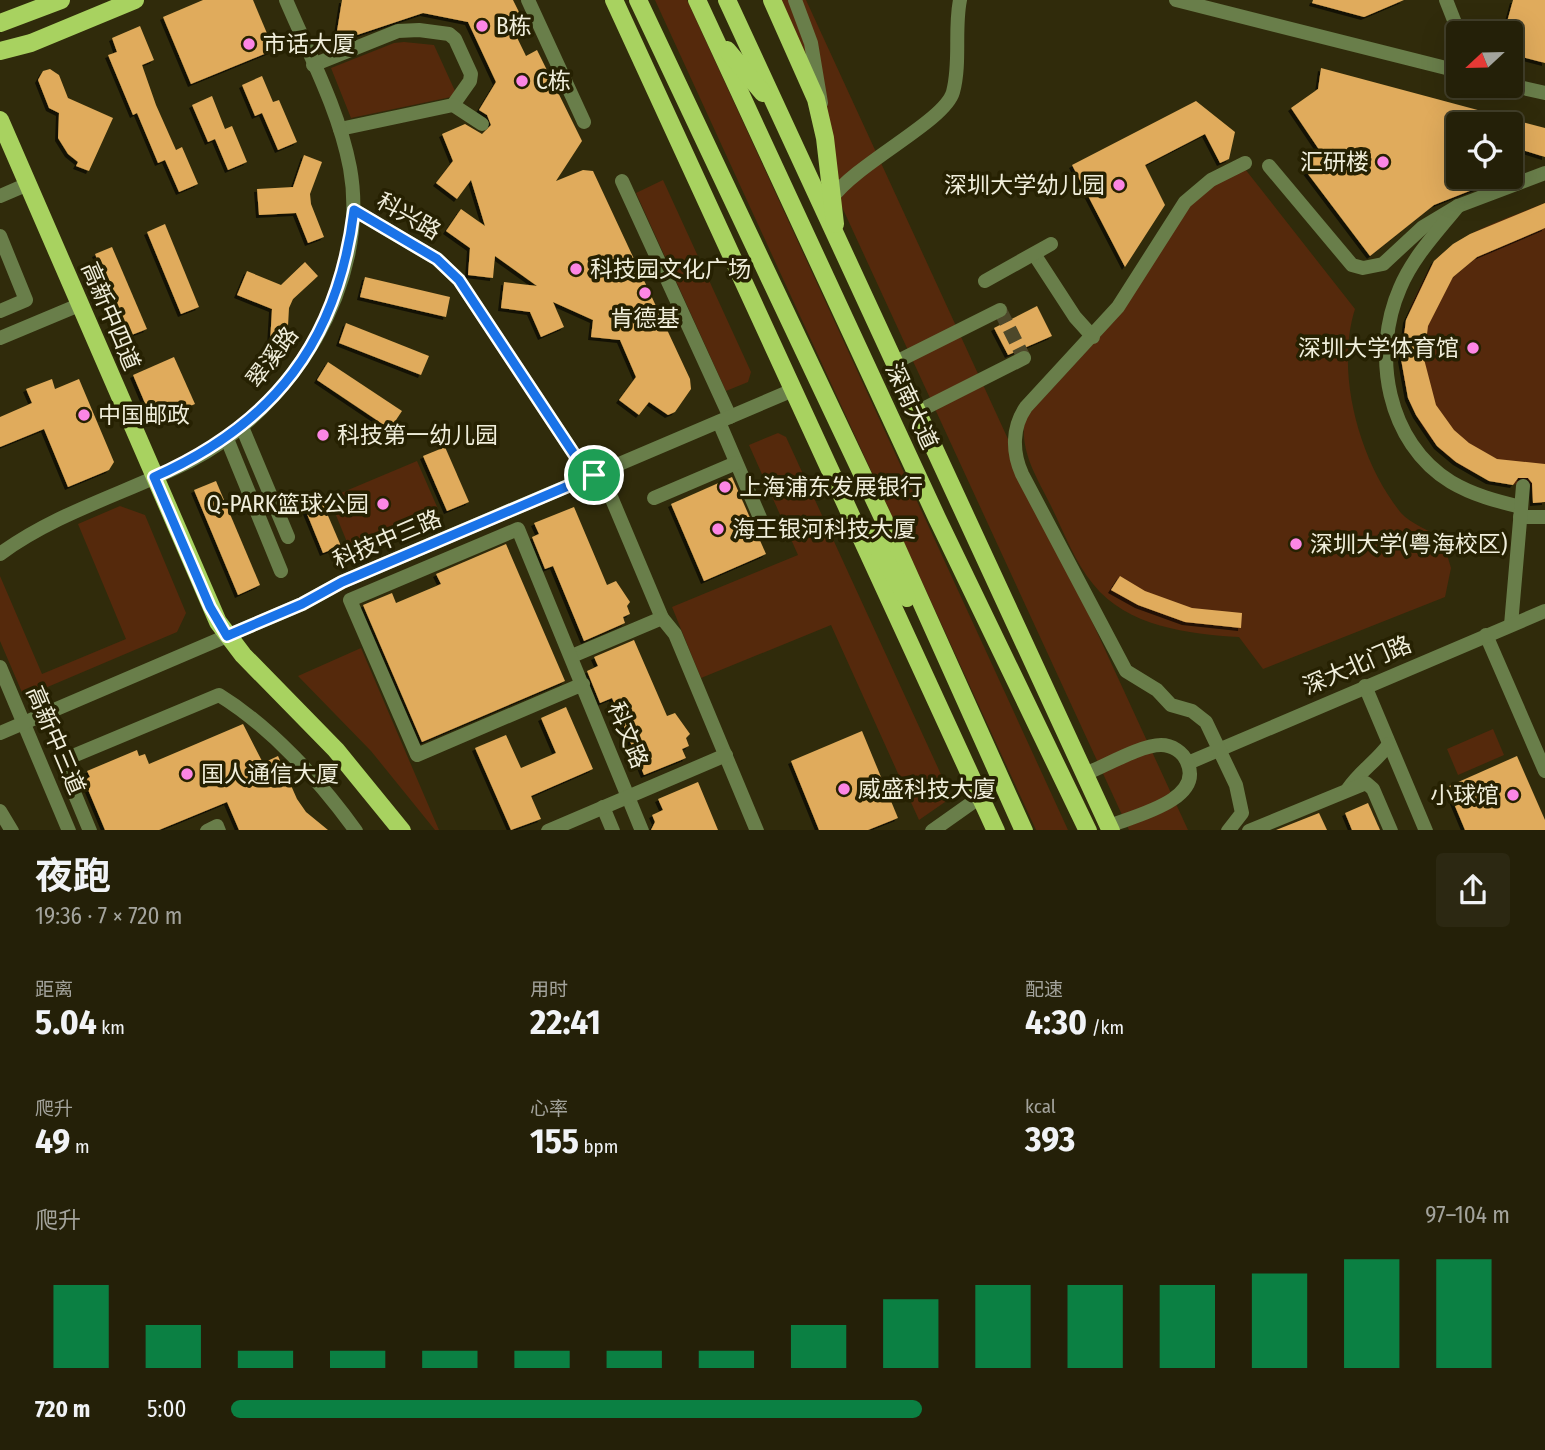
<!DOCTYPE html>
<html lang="zh">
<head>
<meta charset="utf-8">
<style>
	body { margin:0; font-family:"Fira Sans Condensed","Noto Sans SC",sans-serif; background:#2c2812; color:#f1f3f6; height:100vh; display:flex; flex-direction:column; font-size:26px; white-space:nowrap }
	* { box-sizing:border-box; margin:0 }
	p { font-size:23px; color:#a3a39c }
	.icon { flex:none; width:38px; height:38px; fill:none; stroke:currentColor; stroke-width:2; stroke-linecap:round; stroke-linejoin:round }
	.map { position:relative; height:830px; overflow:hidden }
	.side { display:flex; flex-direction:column; background:#242008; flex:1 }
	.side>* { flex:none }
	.needle { width:46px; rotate:248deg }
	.controls { position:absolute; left:1446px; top:21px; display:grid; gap:14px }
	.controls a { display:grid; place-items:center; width:77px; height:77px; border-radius:7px; background:#242008; box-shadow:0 7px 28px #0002,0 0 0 2px #413e29; font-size:35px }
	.pin { position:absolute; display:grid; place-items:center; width:60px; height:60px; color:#fff; margin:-30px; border:4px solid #fff; border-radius:50%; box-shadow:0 2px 7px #0007 }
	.round { display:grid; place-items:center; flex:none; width:74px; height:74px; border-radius:7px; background:#2c2812 }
	.headline { display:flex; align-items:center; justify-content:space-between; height:119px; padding:0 35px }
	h1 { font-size:38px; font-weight:700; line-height:52px }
	.figures { display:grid; grid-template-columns:repeat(3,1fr); gap:10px; height:119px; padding:7px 35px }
	.figures div { display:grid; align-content:center }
	.figures b { font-size:35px; font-weight:700 }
	.figures small { font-size:19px; font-weight:400 }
	.figures p { font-size:19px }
	.chart { height:196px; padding:14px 35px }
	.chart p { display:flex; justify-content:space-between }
	.chart svg { width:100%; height:126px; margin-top:7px; stroke:#0b8043; stroke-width:6 }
	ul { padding:0 35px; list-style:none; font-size:23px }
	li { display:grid; grid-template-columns:112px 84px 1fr; align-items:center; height:52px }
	li i { height:18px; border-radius:9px; background:#0b8043 }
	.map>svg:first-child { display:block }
</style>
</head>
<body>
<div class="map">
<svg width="1545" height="831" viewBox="0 0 1545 831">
	<defs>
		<filter id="shadow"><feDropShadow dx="-3" dy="3" stdDeviation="0" flood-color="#0009"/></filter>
	</defs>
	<rect width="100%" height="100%" fill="#302b0b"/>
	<g fill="#55290c">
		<polygon points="655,0 687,0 1068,830 1036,830"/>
		<polygon points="780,0 806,0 1188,830 1129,830 836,194"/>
		<polygon points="404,42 434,45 455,91 451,97 351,118 331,68 394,43"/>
		<path d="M 1245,169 L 1355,309 C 1335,372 1359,461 1401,513 C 1410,523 1430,531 1442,538 L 1451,568 L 1445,597 L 1263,669 L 1239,637 C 1189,634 1127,627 1093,584 C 1074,561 1063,530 1050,504 C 1036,476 1019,450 1025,418 L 1117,318 L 1178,220 L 1205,187 Z"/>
		<polygon points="663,180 751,372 748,382 726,391 636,193"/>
		<path d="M 1545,203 L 1545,502 L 1533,503 L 1531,485 C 1429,487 1372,377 1418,291 C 1424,280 1428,267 1437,259 C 1465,230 1508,218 1545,203 Z"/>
		<polygon points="778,433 786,437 950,794 945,802 919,820 831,625 701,678 672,607 798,555 749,445"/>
		<polygon points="417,461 438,509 349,547 329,498"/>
		<polygon points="120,506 145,515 186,613 177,632 24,697 0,641 0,576 42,674 126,639 78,524"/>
		<polygon points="361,648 439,830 435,830 371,751 298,676"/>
		<polygon points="1493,729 1504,755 1458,775 1447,749"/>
	</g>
	<g fill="#e0ab5b" filter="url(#shadow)">
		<polygon points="203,0 253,0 274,50 191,84 163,17"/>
		<polygon points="342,0 513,0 520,14 508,19 526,56 537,50 582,141 556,181 583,170 593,171 690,379 691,389 675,412 668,415 649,402 639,415 619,400 636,377 620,340 591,337 593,320 553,302 564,327 541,337 530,312 501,308 504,282 537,286 495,256 493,278 468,275 470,248 446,231 461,209 485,226 471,180 457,199 436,183 453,161 442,134 465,124 482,134 491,125 487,115 479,110 496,82 468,22 423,13 357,35 337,31"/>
		<polygon points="1313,0 1404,0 1364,17 1312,3"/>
		<polygon points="1513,0 1545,0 1545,63 1510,54 1510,33 1504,33"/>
		<polygon points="140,26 154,60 142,65 156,105 176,150 182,147 198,184 179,192 165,160 158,163 137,113 133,115 108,55 117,52 112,38"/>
		<polygon points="1321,68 1545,128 1545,157 1510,146 1510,124 1458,124 1458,177 1505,177 1434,205 1370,256 1302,166 1320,151 1291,108 1318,89"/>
		<polygon points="50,69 59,75 68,98 113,118 89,171 76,166 78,162 68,154 58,138 59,113 49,108 38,80 43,71"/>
		<polygon points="262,76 273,102 279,100 297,142 278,150 262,113 255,116 242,85"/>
		<polygon points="212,96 225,129 232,126 247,162 228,170 215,139 208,142 192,105"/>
		<polygon points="1196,101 1235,132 1229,159 1220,163 1205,134 1145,165 1165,205 1125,267 1072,165"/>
		<polygon points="304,155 322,162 310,194 311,204 324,237 308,243 296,213 259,215 257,189 293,187"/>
		<polygon points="1545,203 1545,228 1477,257 1453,277 1428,326 1424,359 1436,405 1454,430 1469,443 1497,459 1545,464 1545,502 1533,503 1532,483 1528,478 1518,478 1513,485 1489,481 1456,462 1437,446 1416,415 1408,398 1401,359 1406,320 1434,261 1453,244 1470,234"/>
		<polygon points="165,224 199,307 181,314 147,232"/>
		<polygon points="112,247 147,329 129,336 95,254"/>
		<polygon points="305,262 318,276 293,299 289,308 287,344 270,343 272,309 237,295 247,271 281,285"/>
		<polygon points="365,277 450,297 446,317 360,297"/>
		<polygon points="1037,306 1052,336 1008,355 994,328"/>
		<polygon points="346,323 429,356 421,375 339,343"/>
		<polygon points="174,357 195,404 153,422 133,375"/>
		<polygon points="328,362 402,411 390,429 317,380"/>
		<polygon points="52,379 55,389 79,379 114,462 109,470 68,487 44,429 0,447 0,417 32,403 26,389"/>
		<polygon points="445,447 469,502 447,511 423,456"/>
		<polygon points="732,477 766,554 704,581 671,504"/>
		<polygon points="216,481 260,585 238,595 194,490"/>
		<polygon points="320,497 341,546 323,553 303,504"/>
		<polygon points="574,507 607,585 616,581 630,602 627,606 630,614 623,617 625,623 584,641 553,566 545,569 532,537 539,534 534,523"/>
		<polygon points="506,544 565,681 422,742 363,605 392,593 396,603 441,584 436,574"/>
		<polygon points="1120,576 1145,591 1192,608 1242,613 1241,628 1185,622 1138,605 1111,590"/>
		<polygon points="634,640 667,716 675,713 690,734 686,738 689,746 682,749 686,758 644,775 612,698 600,703 587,671 598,666 594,657"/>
		<polygon points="566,707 593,769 531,796 541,819 511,830 475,748 506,735 521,768 556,753 541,718"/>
		<polygon points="243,724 263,763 278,756 297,799 306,812 328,830 239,830 227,802 159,830 105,830 84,780 90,777 87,771 137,750 139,756 145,754 149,764"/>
		<polygon points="862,731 898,818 868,830 819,830 791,761"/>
		<polygon points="1517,756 1545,820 1545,830 1465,830 1447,787"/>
		<polygon points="698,782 718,830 651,830 655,822 652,815 663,810 658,799"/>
		<polygon points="1368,803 1380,830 1352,830 1345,813"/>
		<polygon points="1319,813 1327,830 1276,830"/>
	</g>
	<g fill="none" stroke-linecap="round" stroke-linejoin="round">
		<polyline stroke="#4d482a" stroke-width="14" stroke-dasharray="14 7" stroke-linecap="butt" points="1000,310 1024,358"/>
		<g stroke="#697e4a" stroke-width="14">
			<polyline points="528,0 584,122"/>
			<polyline points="795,0 811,43 821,103"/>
			<polyline points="1176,0 1458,71"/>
			<polyline points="1446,0 1459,33"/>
			<polyline points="313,65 398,31 419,30 449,34 455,39 471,74 470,81 453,105"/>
			<polyline points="1510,85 1545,93"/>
			<polyline points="340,129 453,105 482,124"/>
			<polyline points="1269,166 1352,265 1363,268 1383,264 1423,227 1458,206 1545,173"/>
			<polyline points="622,181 730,417"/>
			<polyline points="0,196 28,184"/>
			<path d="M 832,198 C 857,163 945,121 953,92 C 961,62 954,30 960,0"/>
			<path d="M 1458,206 C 1437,232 1413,257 1400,288 C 1371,354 1387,443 1451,482 C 1473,495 1496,501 1521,507"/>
			<polyline points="354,210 437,259 459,280 580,463 606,485 662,618"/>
			<polyline points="0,236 26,300 0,311"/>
			<polyline points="1034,254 1075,317 1093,337"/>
			<polyline points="985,281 1051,244"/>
			<polyline points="0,338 79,305"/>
			<polyline points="894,363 1000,310"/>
			<polyline points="917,412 1024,358"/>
			<polyline points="719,422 761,520"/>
			<polyline points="242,427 288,537"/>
			<polyline points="227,439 281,571"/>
			<polyline points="654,498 736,463"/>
			<polyline points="1520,517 1545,517"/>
			<path d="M 0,554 C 57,512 127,493 190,461 C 291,409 371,284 350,168 C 339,110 309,54 286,0"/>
			<polyline points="1511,625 1523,486"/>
			<polyline points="1486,635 1545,771"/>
			<polyline points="572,656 662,618 675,634 757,831"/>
			<polyline points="0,667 69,831"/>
			<polyline points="583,684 417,755 350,600 518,529 642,831"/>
			<polyline points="1365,686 1426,831"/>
			<polyline points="0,733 302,604 342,582 793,390"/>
			<polyline points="1188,763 1545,611"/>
			<path d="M 1085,774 C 1105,766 1141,745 1161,745 C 1172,745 1183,752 1187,762 C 1205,800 1134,816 1109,826"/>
			<path d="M 1348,789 C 1360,771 1377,761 1389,744"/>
			<polyline points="603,807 613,831"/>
			<polyline points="0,811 12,831"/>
			<path d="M 90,831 L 61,761 L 219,695 C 271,727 320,781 356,831"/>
			<polyline points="207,831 217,826 219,831"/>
			<polyline points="548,831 726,755"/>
			<polyline points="932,831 980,797"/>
			<path d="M 1228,831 L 1242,813 L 1236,785 L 1206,722 L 1192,711 L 1171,705 L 1157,690 L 1126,671 L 1022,474 C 1012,452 1012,427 1026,407 L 1118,307 L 1185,202 L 1211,180 L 1245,163"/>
			<polyline points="1249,831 1366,783 1373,789 1391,831"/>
		</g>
		<g stroke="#a8d260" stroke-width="18">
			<polyline points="614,0 996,831"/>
			<polyline points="638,0 892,537 1024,831"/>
			<polyline points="697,0 937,518 1088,831"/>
			<polyline points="727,0 1111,831"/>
			<polyline points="772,0 816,99 825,138 835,224"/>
			<polyline points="0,23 61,0"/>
			<polyline points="727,50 763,93"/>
			<polyline points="0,51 31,43 135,0"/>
			<polyline points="0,120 218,622 243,655 336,750 402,831"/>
			<polyline points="872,537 907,598"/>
		</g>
	</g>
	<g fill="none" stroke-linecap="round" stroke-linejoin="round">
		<g stroke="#fff" stroke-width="14">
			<path id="route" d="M 354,210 L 437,259 L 459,280 L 580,463 L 594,475 L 342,582 L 302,604 L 227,636 L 210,607 L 154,477 C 274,424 338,341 354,210 Z"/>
		</g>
		<use href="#route" stroke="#1a73e8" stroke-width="9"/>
	</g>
	<g fill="#fc86e4" stroke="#262102" stroke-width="2.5">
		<circle cx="482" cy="26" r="7"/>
		<circle cx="249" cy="44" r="7"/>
		<circle cx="522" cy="81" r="7"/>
		<circle cx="1383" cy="162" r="7"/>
		<circle cx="1119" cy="185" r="7"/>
		<circle cx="576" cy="269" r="7"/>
		<circle cx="645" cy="293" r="7"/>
		<circle cx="1473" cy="348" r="7"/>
		<circle cx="84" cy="415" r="7"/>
		<circle cx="323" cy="435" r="7"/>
		<circle cx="725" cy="487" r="7"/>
		<circle cx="383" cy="504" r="7"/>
		<circle cx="718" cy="529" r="7"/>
		<circle cx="1296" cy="544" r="7"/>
		<circle cx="187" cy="774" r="7"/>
		<circle cx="844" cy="789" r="7"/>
		<circle cx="1513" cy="795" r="7"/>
	</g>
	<g text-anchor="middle" stroke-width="7" stroke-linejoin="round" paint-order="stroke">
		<g font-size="23" fill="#f0eedb" stroke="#262102" text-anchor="start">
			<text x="496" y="34">B栋</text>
			<text x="263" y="52">市话大厦</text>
			<text x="536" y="89">C栋</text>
			<text x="1369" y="170" text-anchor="end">汇研楼</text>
			<text x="1105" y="193" text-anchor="end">深圳大学幼儿园</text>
			<text x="590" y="277">科技园文化广场</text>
			<text x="645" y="326" text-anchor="middle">肯德基</text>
			<text x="1459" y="356" text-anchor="end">深圳大学体育馆</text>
			<text x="98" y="423">中国邮政</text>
			<text x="337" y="443">科技第一幼儿园</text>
			<text x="739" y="495">上海浦东发展银行</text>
			<text x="369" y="512" text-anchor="end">Q-PARK篮球公园</text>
			<text x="732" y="537">海王银河科技大厦</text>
			<text x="1310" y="552">深圳大学(粤海校区)</text>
			<text x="201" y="782">国人通信大厦</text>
			<text x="858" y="797">威盛科技大廈</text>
			<text x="1499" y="803" text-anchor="end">小球馆</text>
		</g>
		<g font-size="23" fill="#f0eedb" stroke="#262102">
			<text transform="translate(409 216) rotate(30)" y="8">科兴路</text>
			<text transform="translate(111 316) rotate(67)" y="8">高新中四道</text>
			<text transform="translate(272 357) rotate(-53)" y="8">翠溪路</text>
			<text transform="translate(912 406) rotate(65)" y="8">深南大道</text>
			<text transform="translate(387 539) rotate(-23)" y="8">科技中三路</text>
			<text transform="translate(1357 665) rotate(-23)" y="8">深大北门路</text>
			<text transform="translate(628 735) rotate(68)" y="8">科文路</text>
			<text transform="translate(56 740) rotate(67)" y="8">高新中三道</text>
		</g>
	</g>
</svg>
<div class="controls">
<a><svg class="needle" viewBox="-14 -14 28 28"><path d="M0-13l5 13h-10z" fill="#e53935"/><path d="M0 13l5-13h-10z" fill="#a3a39c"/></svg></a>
<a><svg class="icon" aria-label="locate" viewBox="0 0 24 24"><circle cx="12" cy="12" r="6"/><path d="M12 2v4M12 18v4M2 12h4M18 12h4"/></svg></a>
</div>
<div class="pin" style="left:594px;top:475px;background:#1e9e55"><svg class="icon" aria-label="arrive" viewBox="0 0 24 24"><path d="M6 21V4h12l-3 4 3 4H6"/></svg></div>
</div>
<section class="side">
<div class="headline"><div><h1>夜跑</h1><p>19:36 · 7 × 720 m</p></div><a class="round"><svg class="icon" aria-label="share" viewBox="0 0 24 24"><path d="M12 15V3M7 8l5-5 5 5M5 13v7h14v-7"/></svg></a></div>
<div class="figures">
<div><p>距离</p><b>5.04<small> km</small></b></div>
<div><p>用时</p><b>22:41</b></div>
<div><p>配速</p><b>4:30<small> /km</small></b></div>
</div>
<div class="figures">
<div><p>爬升</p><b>49<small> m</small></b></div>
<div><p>心率</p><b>155<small> bpm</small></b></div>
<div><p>kcal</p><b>393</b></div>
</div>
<div class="chart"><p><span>爬升</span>97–104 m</p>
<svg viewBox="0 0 160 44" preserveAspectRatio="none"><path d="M5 44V15M15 44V29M25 44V38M35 44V38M45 44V38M55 44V38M65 44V38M75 44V38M85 44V29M95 44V20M105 44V15M115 44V15M125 44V15M135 44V11M145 44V6M155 44V6"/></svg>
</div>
<ul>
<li><b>720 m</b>5:00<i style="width:54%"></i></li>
</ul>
</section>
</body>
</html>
